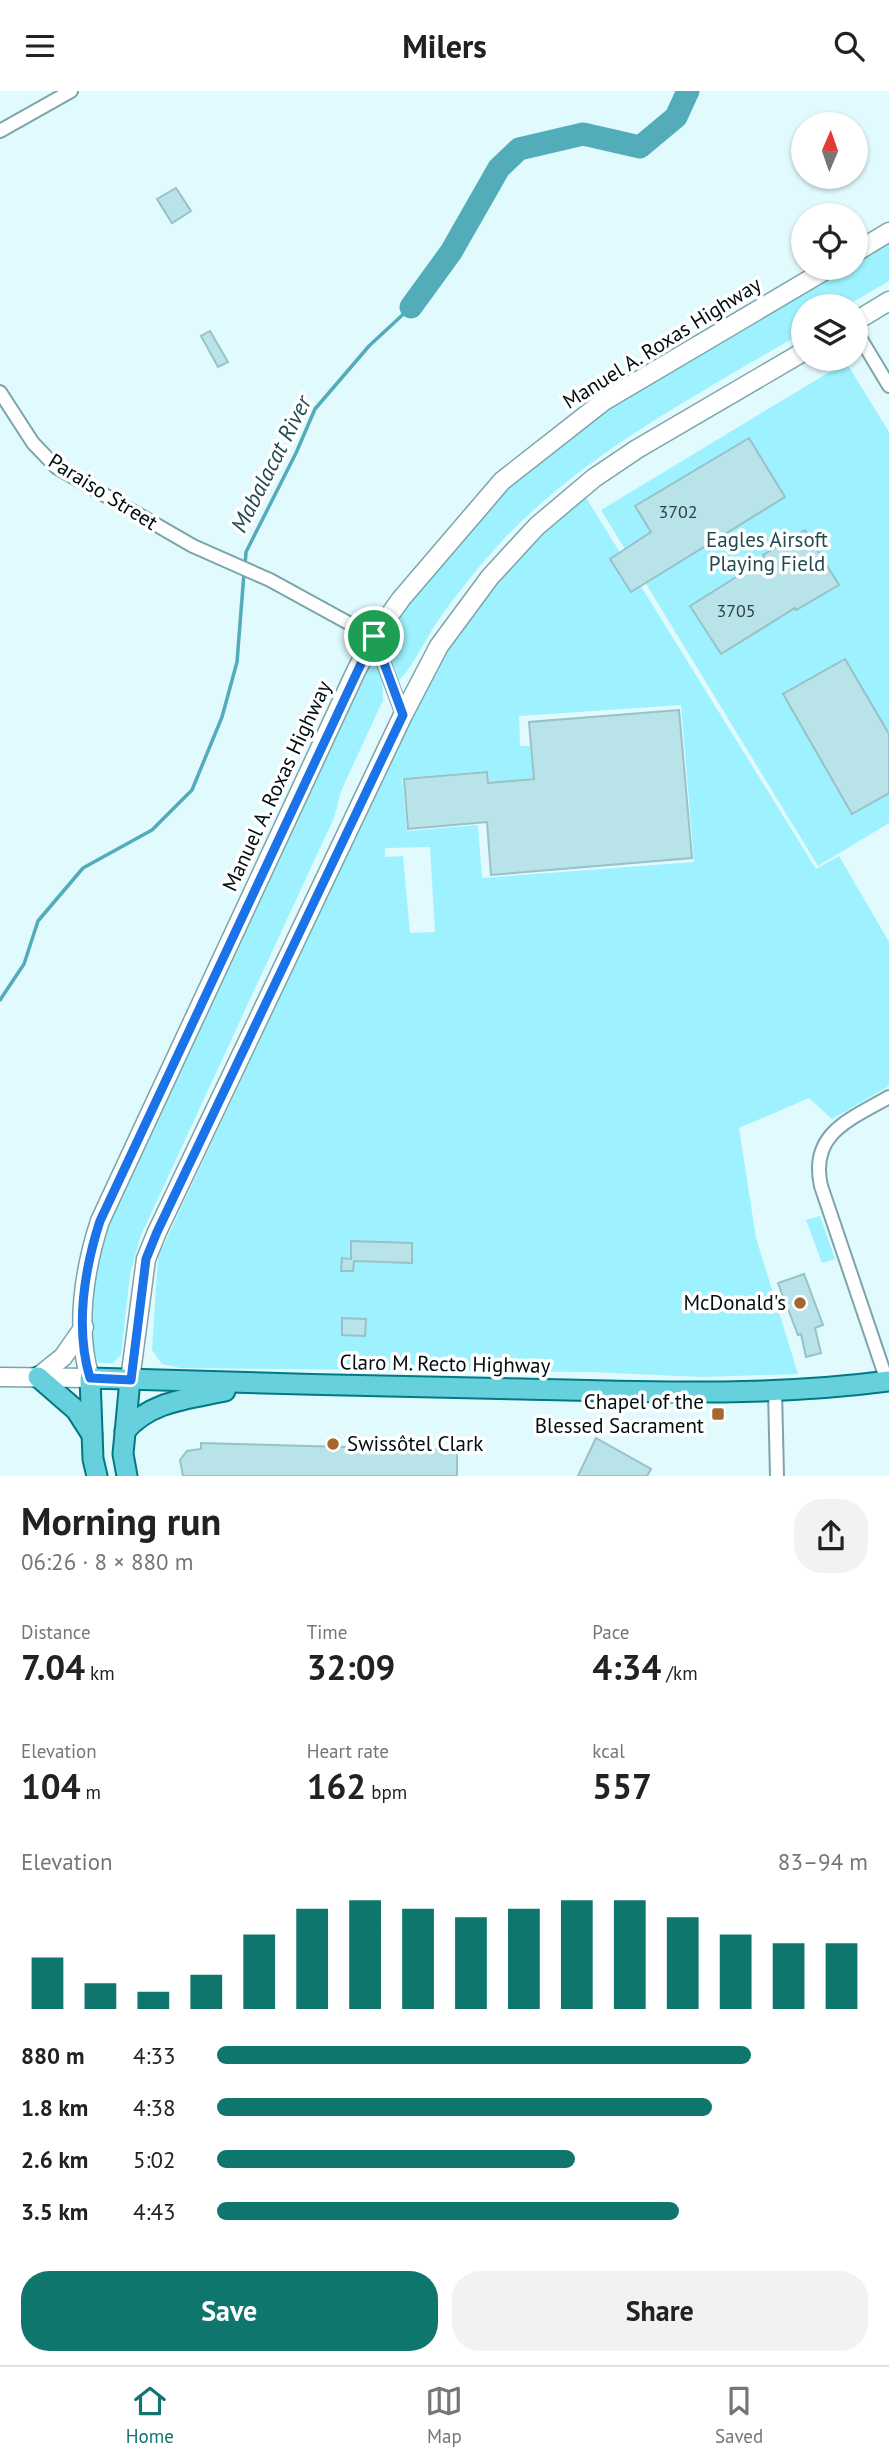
<!DOCTYPE html>
<html lang="en">
<head>
<meta charset="utf-8">
<style>
	body { margin:0; font-family:"PT Sans",sans-serif; background:#f2f2f2; color:#222; height:100vh; display:flex; flex-direction:column; font-size:26px; white-space:nowrap }
	* { box-sizing:border-box; margin:0 }
	p { font-size:23px; color:#767676 }
	.icon { flex:none; width:38px; height:38px; fill:none; stroke:currentColor; stroke-width:2; stroke-linecap:round; stroke-linejoin:round }
	.map { position:relative; height:1385px; overflow:hidden }
	.details { display:flex; flex-direction:column; background:#fff; flex:1 }
	.details>* { flex:none }
	.needle { width:46px; rotate:2deg }
	.buttons { position:absolute; left:791px; top:21px; display:grid; gap:14px }
	.buttons a { display:grid; place-items:center; width:77px; height:77px; border-radius:50%; background:#fff; box-shadow:0 2px 5px #0004; font-size:35px }
	.pin { position:absolute; display:grid; place-items:center; width:60px; height:60px; color:#fff; margin:-30px; border:4px solid #fff; border-radius:50%; box-shadow:0 2px 7px #0007 }
	.round { display:grid; place-items:center; flex:none; width:74px; height:74px; border-radius:28px; background:#f2f2f2 }
	.head { display:flex; align-items:center; justify-content:space-between; height:119px; padding:0 21px }
	h1 { font-size:38px; font-weight:700; line-height:52px }
	.stats { display:grid; grid-template-columns:repeat(3,1fr); gap:10px; height:119px; padding:7px 21px }
	.stats div { display:grid; align-content:center }
	.stats b { font-size:35px; font-weight:700 }
	.stats small { font-size:19px; font-weight:400 }
	.stats p { font-size:19px }
	.chart { height:196px; padding:14px 21px }
	.chart p { display:flex; justify-content:space-between }
	.chart svg { width:100%; height:126px; margin-top:7px; stroke:#0f766e; stroke-width:6 }
	.primary-button { display:flex; gap:14px; margin-top:auto; padding:14px 21px }
	.primary-button a { flex:1; height:80px; border-radius:28px; background:#0f766e; color:#fff; font-size:28px; font-weight:700; line-height:80px; text-align:center }
	.primary-button a+a { background:#f2f2f2; color:#222 }
	ul { padding:0 21px; list-style:none; font-size:23px }
	li { display:grid; grid-template-columns:112px 84px 1fr; align-items:center; height:52px }
	li i { height:18px; border-radius:9px; background:#0f766e }
	header { display:flex; justify-content:space-between; align-items:center; height:91px; padding:0 21px; background:#fff; font-size:32px; font-weight:700 }
	.dock { display:flex; justify-content:space-around; align-items:center; height:98px; border-top:2px solid #e0e0e0; background:#fff; font-size:19px; color:#767676 }
	.dock a { display:grid; justify-items:center; gap:4px }
	.dock .current { color:#0f766e }
	.map>svg:first-child { display:block }
</style>
</head>
<body>
<header><svg class="icon" aria-label="menu" viewBox="0 0 24 24"><path d="M4 6h16M4 12h16M4 18h16"/></svg>Milers<svg class="icon" aria-label="search" viewBox="0 0 24 24"><circle cx="10" cy="10" r="6"/><path d="M15 15l6 6"/></svg></header>
<div class="map">
<svg width="889" height="1385" viewBox="0 0 889 1385">
	<rect width="100%" height="100%" fill="#e0fafe"/>
	<g fill="#9ef1fe" fill-rule="evenodd">
		<path d="M 889,148 L 889,190 L 846,215 L 803,215 L 803,241 C 698,304 587,360 502,450 C 478,476 455,505 435,534 C 426,548 409,582 398,590 L 382,557 L 386,543 L 415,499 L 503,396 L 618,308 L 840,177 L 856,177 L 856,167 Z"/>
		<polygon points="846,271 889,341 889,732 818,775 601,419"/>
		<path d="M 585,405 L 816,778 L 839,765 L 889,851 L 889,995 L 832,1028 L 809,1007 L 739,1037 L 756,1147 L 798,1283 L 702,1286 L 591,1281 L 180,1277 L 162,1273 L 152,1259 L 158,1166 L 387,678 L 448,556 L 493,495 L 524,459 L 555,429 ZM 681,614 L 694,771 L 482,787 L 478,734 L 407,740 L 402,687 L 488,680 L 489,691 L 533,687 L 530,655 L 520,655 L 519,625 ZM 430,756 L 435,841 L 410,842 L 403,765 L 385,766 L 385,757 Z"/>
		<polygon points="373,563 382,583 383,609 341,700 334,727 320,757 141,1144 130,1183 121,1264 113,1272 99,1272 93,1263 92,1201 101,1143"/>
		<polygon points="820,1125 835,1168 822,1172 806,1129"/>
	</g>
	<g fill="none" stroke-linecap="round" stroke-linejoin="round">
		<g stroke="#53acb9" stroke-width="3.5">
			<polyline points="245,474 246,461 296,362 315,318 369,255 411,216"/>
			<polyline points="0,909 24,873 38,830 83,777 152,739 192,699 222,626 237,571 244,482"/>
		</g>
		<polyline stroke="#53acb9" stroke-width="23" points="411,216 451,161 499,77 519,58 583,43 640,56 676,26 688,0"/>
	</g>
	<g fill="#b8e3e9" stroke="#98c1c8" stroke-width="2">
		<polygon points="176,97 191,120 172,132 157,108"/>
		<polygon points="210,240 228,271 218,276 201,245"/>
		<polygon points="749,347 785,406 631,501 610,468 651,441 635,415"/>
		<polygon points="805,439 839,494 796,519 795,517 721,563 690,515 765,468 763,464"/>
		<polygon points="845,568 889,643 889,702 852,723 783,603"/>
		<polygon points="679,619 692,767 491,784 487,731 408,738 404,688 487,681 488,692 534,688 529,631"/>
		<polygon points="351,1150 412,1152 412,1172 354,1170 353,1180 341,1180 342,1167 351,1168"/>
		<polygon points="804,1183 823,1234 815,1237 821,1262 806,1266 801,1243 798,1244 778,1192"/>
		<polygon points="342,1227 366,1228 365,1245 342,1244"/>
		<polygon points="596,1347 651,1378 647,1385 578,1385"/>
		<polygon points="201,1352 457,1359 457,1385 183,1385 180,1369 187,1360 201,1358"/>
	</g>
	<g fill="none" stroke-linecap="round" stroke-linejoin="round">
		<g stroke="#7ca4ab" stroke-width="16">
			<g id="minor">
				<polyline points="0,40 71,0"/>
				<polyline points="856,240 889,295"/>
				<polyline points="0,301 33,352 56,376 193,455 270,489 374,546 403,624"/>
				<path d="M 887,1290 L 821,1095 C 809,1042 851,1028 889,1006"/>
				<polyline points="775,1300 777,1385"/>
			</g>
		</g>
		<g stroke="#7ca4ab" stroke-width="21">
			<g id="secondary">
				<polyline points="856,161 889,141"/>
				<polyline points="856,230 889,210"/>
				<path d="M 0,1286 L 90,1287 C 75,1237 84,1179 100,1130 L 356,580 L 374,546 L 401,508 L 502,390 L 604,310 L 829,177"/>
				<polyline points="38,1286 63,1266 84,1236"/>
				<polyline points="130,1289 146,1168 157,1141 403,624 439,555 490,486 537,435 594,387 637,358 803,261"/>
			</g>
		</g>
		<g stroke="#007986" stroke-width="23">
			<g id="primary">
				<polyline points="38,1286 76,1319 92,1344"/>
				<path d="M 125,1340 C 151,1310 188,1308 225,1300"/>
				<path d="M 97,1385 L 93,1368 L 90,1287 C 235,1292 379,1295 524,1298 C 646,1301 768,1306 889,1290"/>
				<polyline points="127,1385 123,1363 130,1289"/>
			</g>
		</g>
		<use href="#minor" stroke="#fff" stroke-width="12"/>
		<use href="#secondary" stroke="#fff" stroke-width="18"/>
		<use href="#primary" stroke="#66d1dc" stroke-width="19"/>
	</g>
	<g fill="none" stroke-linecap="round" stroke-linejoin="round">
		<g stroke="#fff" stroke-width="14">
			<path id="route" d="M 374,545 L 403,624 L 157,1141 L 146,1168 L 131,1289 L 90,1287 C 75,1237 84,1179 100,1130 Z"/>
		</g>
		<use href="#route" stroke="#1a73e8" stroke-width="9"/>
	</g>
	<g fill="#a6662f" stroke="#fff" stroke-width="2.5">
		<circle cx="800" cy="1212" r="7"/>
		<rect x="711" y="1316" width="14" height="14" rx="3.5"/>
		<circle cx="333" cy="1353" r="7"/>
	</g>
	<g text-anchor="middle" stroke-width="7" stroke-linejoin="round" paint-order="stroke">
		<g font-size="18" fill="#2f4346">
			<text x="678" y="427">3702</text>
			<text x="736" y="526">3705</text>
		</g>
		<g font-size="21" fill="#010e10" stroke="#fff">
			<text transform="translate(662 252) rotate(-32)" y="7">Manuel A. Roxas Highway</text>
			<text transform="translate(103 401) rotate(32)" y="7">Paraiso Street</text>
			<text transform="translate(277 695) rotate(-65)" y="7">Manuel A. Roxas Highway</text>
			<text transform="translate(445 1273) rotate(1)" y="7">Claro M. Recto Highway</text>
		</g>
		<g font-size="21" fill="#224a51" stroke="#fff">
			<text x="767" y="456">Eagles Airsoft<tspan x="767" dy="24">Playing Field</tspan></text>
		</g>
		<g font-size="21" fill="#010e10" stroke="#fff" text-anchor="end">
			<text x="786" y="1219">McDonald's</text>
			<text x="704" y="1318">Chapel of the<tspan x="704" dy="24">Blessed Sacrament</tspan></text>
			<text x="347" y="1360" text-anchor="start">Swissôtel Clark</text>
		</g>
		<g font-size="23" font-style="italic" fill="#224b51" stroke="#fff">
			<text transform="translate(271 373) rotate(-63)" y="8">Mabalacat River</text>
		</g>
	</g>
</svg>
<div class="buttons">
<a><svg class="needle" viewBox="-14 -14 28 28"><path d="M0-13l5 13h-10z" fill="#e53935"/><path d="M0 13l5-13h-10z" fill="#767676"/></svg></a>
<a><svg class="icon" aria-label="locate" viewBox="0 0 24 24"><circle cx="12" cy="12" r="6"/><path d="M12 2v4M12 18v4M2 12h4M18 12h4"/></svg></a>
<a><svg class="icon" aria-label="layers" viewBox="0 0 24 24"><path d="M12 4l9 5-9 5-9-5zM3 14l9 5 9-5"/></svg></a>
</div>
<div class="pin" style="left:374px;top:545px;background:#1e9e55"><svg class="icon" aria-label="arrive" viewBox="0 0 24 24"><path d="M6 21V4h12l-3 4 3 4H6"/></svg></div>
</div>
<section class="details">
<div class="head"><div><h1>Morning run</h1><p>06:26 · 8 × 880 m</p></div><a class="round"><svg class="icon" aria-label="share" viewBox="0 0 24 24"><path d="M12 15V3M7 8l5-5 5 5M5 13v7h14v-7"/></svg></a></div>
<div class="stats">
<div><p>Distance</p><b>7.04<small> km</small></b></div>
<div><p>Time</p><b>32:09</b></div>
<div><p>Pace</p><b>4:34<small> /km</small></b></div>
</div>
<div class="stats">
<div><p>Elevation</p><b>104<small> m</small></b></div>
<div><p>Heart rate</p><b>162<small> bpm</small></b></div>
<div><p>kcal</p><b>557</b></div>
</div>
<div class="chart"><p><span>Elevation</span>83–94 m</p>
<svg viewBox="0 0 160 44" preserveAspectRatio="none"><path d="M5 44V26M15 44V35M25 44V38M35 44V32M45 44V18M55 44V9M65 44V6M75 44V9M85 44V12M95 44V9M105 44V6M115 44V6M125 44V12M135 44V18M145 44V21M155 44V21"/></svg>
</div>
<ul>
<li><b>880 m</b>4:33<i style="width:82%"></i></li>
<li><b>1.8 km</b>4:38<i style="width:76%"></i></li>
<li><b>2.6 km</b>5:02<i style="width:55%"></i></li>
<li><b>3.5 km</b>4:43<i style="width:71%"></i></li>
</ul>
<div class="primary-button"><a>Save</a><a>Share</a></div>
</section>
<nav class="dock">
<a class="current"><svg class="icon" aria-label="home" viewBox="0 0 24 24"><path d="M3 11l9-7 9 7M6 9v11h12V9"/></svg>Home</a>
<a><svg class="icon" aria-label="map" viewBox="0 0 24 24"><path d="M3 6l6-2 6 2 6-2v14l-6 2-6-2-6 2zM9 4v14M15 6v14"/></svg>Map</a>
<a><svg class="icon" aria-label="saved" viewBox="0 0 24 24"><path d="M7 4h10v16l-5-4-5 4z"/></svg>Saved</a>
</nav>
</body>
</html>
